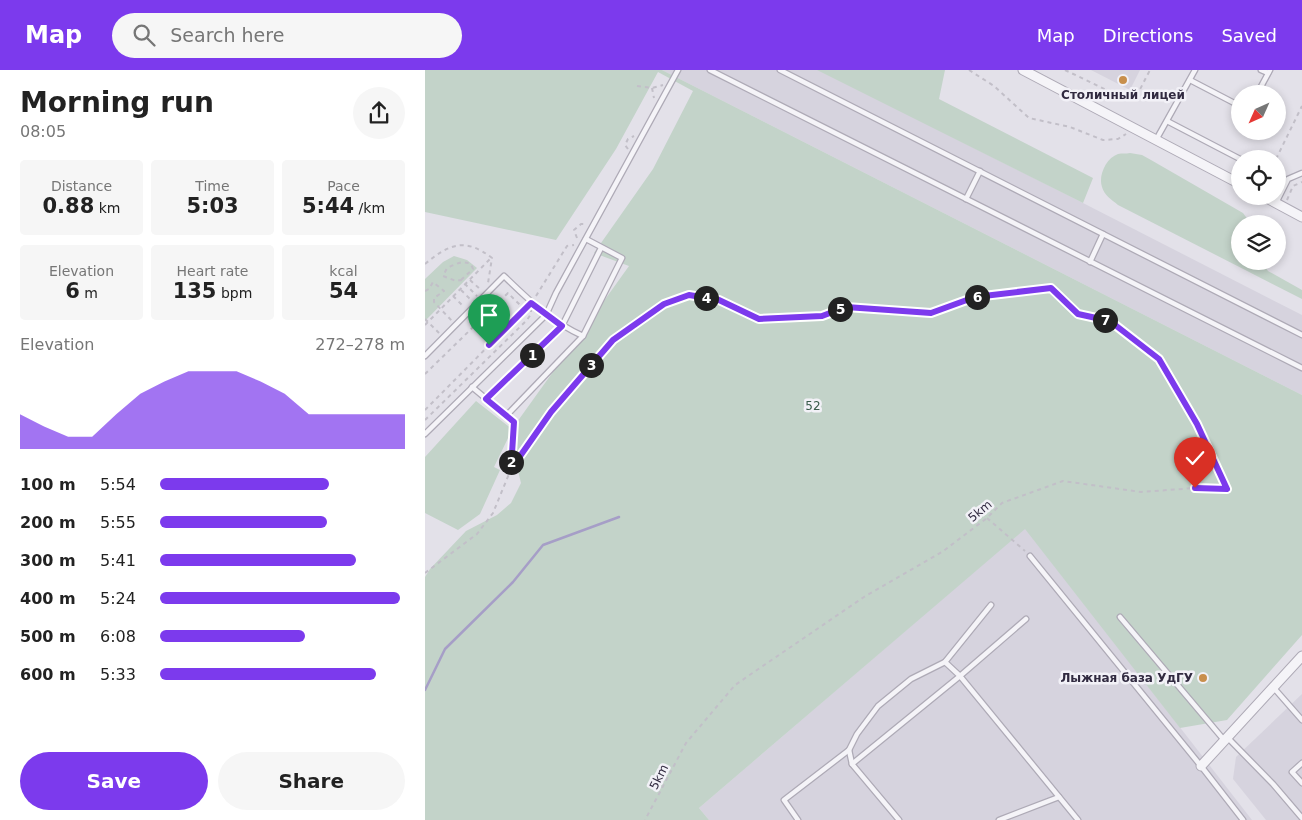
<!DOCTYPE html>
<html lang="en">
<head>
<meta charset="utf-8">
<style>
	body { margin:0; font-family:"DejaVu Sans",sans-serif; background:#f6f6f6; color:#222; height:100vh; display:flex; flex-direction:column; font-size:19px; white-space:nowrap }
	* { box-sizing:border-box; margin:0 }
	p { font-size:16px; color:#767676 }
	.icon { flex:none; width:28px; height:28px; fill:none; stroke:currentColor; stroke-width:2; stroke-linecap:round; stroke-linejoin:round }
	.map { position:relative; flex:1; overflow:hidden }
	.panel { display:flex; flex-direction:column; background:#fff; width:425px }
	.panel>* { flex:none }
	.needle { width:32px; rotate:225deg }
	.controls { position:absolute; left:806px; top:15px; display:grid; gap:10px }
	.controls a { display:grid; place-items:center; width:55px; height:55px; border-radius:50%; background:#fff; box-shadow:0 2px 8px #0003; font-size:25px }
	.pin { position:absolute; display:grid; place-items:center; width:42px; height:42px; color:#fff; margin:-51px -21px; border-radius:50% 50% 50% 0; rotate:-45deg; box-shadow:0 0 5px #0007 }
	.pin .icon { rotate:45deg }
	.km { position:absolute; width:25px; height:25px; margin:-12px; border-radius:50%; background:#222; color:#fff; font-size:14px; line-height:25px; text-align:center }
	.round { display:grid; place-items:center; flex:none; width:52px; height:52px; border-radius:26px; background:#f6f6f6 }
	.headline { display:flex; align-items:center; justify-content:space-between; height:85px; padding:0 20px }
	h1 { font-size:28px; font-weight:700; line-height:38px }
	.stats { display:grid; grid-template-columns:repeat(3,1fr); gap:8px; height:85px; padding:5px 20px }
	.stats div { display:grid; align-content:center; border-radius:5px; background:#f6f6f6; text-align:center }
	.stats b { font-size:21px; font-weight:700 }
	.stats small { font-size:14px; font-weight:400 }
	.stats p { font-size:14px }
	.chart { height:140px; padding:10px 20px }
	.chart p { display:flex; justify-content:space-between }
	.chart svg { width:100%; height:90px; margin-top:5px; fill:#7c3aed; opacity:.7 }
	.action { display:flex; gap:10px; margin-top:auto; padding:10px 20px }
	.action a { flex:1; height:58px; border-radius:30px; background:#7c3aed; color:#fff; font-size:20px; font-weight:700; line-height:58px; text-align:center }
	.action a+a { background:#f6f6f6; color:#222 }
	ul { padding:0 20px; list-style:none; font-size:16px }
	li { display:grid; grid-template-columns:80px 60px 1fr; align-items:center; height:38px }
	li i { height:12px; border-radius:6px; background:#7c3aed }
	header { display:flex; align-items:center; gap:30px; box-sizing:border-box; height:70px; padding:0 25px; background:#7c3aed; color:#fff }
	header strong { font-size:24px }
	nav { display:flex; gap:28px; margin-inline-start:auto; font-size:18px }
	.search { width:350px; height:45px; background:#f6f6f6; display:flex; align-items:center; gap:12px; box-sizing:border-box; padding:0 18px; border-radius:28px; color:#767676; font-size:19px }
	main { display:flex; flex:1; min-height:0 }
	.map>svg:first-child { display:block }
</style>
</head>
<body>
<header>
<strong>Map</strong>
<div class="search"><svg class="icon" aria-label="search" viewBox="0 0 24 24"><circle cx="10" cy="10" r="6"/><path d="M15 15l6 6"/></svg>Search here</div>
<nav><a>Map</a><a>Directions</a><a>Saved</a></nav>
</header>
<main>
<section class="panel">
<div class="headline"><div><h1>Morning run</h1><p>08:05</p></div><a class="round"><svg class="icon" aria-label="share" viewBox="0 0 24 24"><path d="M12 15V3M7 8l5-5 5 5M5 13v7h14v-7"/></svg></a></div>
<div class="stats">
<div><p>Distance</p><b>0.88<small> km</small></b></div>
<div><p>Time</p><b>5:03</b></div>
<div><p>Pace</p><b>5:44<small> /km</small></b></div>
</div>
<div class="stats">
<div><p>Elevation</p><b>6<small> m</small></b></div>
<div><p>Heart rate</p><b>135<small> bpm</small></b></div>
<div><p>kcal</p><b>54</b></div>
</div>
<div class="chart"><p><span>Elevation</span>272–278 m</p>
<svg viewBox="0 0 160 44" preserveAspectRatio="none"><path d="M0 44V27L10 33L20 38L30 38L40 27L50 17L60 11L70 6L80 6L90 6L100 11L110 17L120 27L130 27L140 27L150 27L160 27V44z"/></svg>
</div>
<ul>
<li><b>100 m</b>5:54<i style="width:69%"></i></li>
<li><b>200 m</b>5:55<i style="width:68%"></i></li>
<li><b>300 m</b>5:41<i style="width:80%"></i></li>
<li><b>400 m</b>5:24<i style="width:98%"></i></li>
<li><b>500 m</b>6:08<i style="width:59%"></i></li>
<li><b>600 m</b>5:33<i style="width:88%"></i></li>
</ul>
<div class="action"><a>Save</a><a>Share</a></div>
</section>
<div class="map">
<svg width="877" height="750" viewBox="0 0 877 750">
	<rect width="100%" height="100%" fill="#e3e1e9"/>
	<g fill="#d6d3de">
		<polygon points="237,0 395,0 658,133 877,245 877,325"/>
		<polygon points="666,0 715,0 705,20"/>
		<polygon points="600,458 827,750 284,750 274,738"/>
		<polygon points="877,624 877,750 841,750 808,709 811,687"/>
	</g>
	<g fill="#c3d3c9">
		<polygon points="0,0 237,0 877,325 877,565 802,650 755,658 600,459 274,738 284,750 0,750 0,507 5,499 41,461 72,445 86,433 96,413 86,373 88,361 87,360 69,397 75,400 55,444 33,460 0,443 0,387 51,331 87,359 204,196 169,183 228,99 268,21 233,2 191,79 131,170 0,142"/>
		<polygon points="392,0 520,0 514,29 668,108 658,133"/>
		<path d="M 705,83 L 717,85 L 726,90 L 818,143 L 826,154 L 815,154 L 815,191 L 836,191 L 843,201 L 877,220 L 877,229 L 693,135 C 687,130 679,125 677,117 C 673,106 681,88 693,84 C 697,83 701,84 705,83 Z"/>
		<polygon points="29,186 42,190 52,198 0,251 0,209 18,192"/>
	</g>
	<g fill="none" stroke-linecap="round" stroke-linejoin="round">
		<polyline stroke="#a69ec7" stroke-width="2.5" points="0,620 20,579 88,512 118,475 194,447"/>
		<g stroke="#aeaab6" stroke-width="7">
			<g id="service">
				<polyline points="285,0 877,298"/>
				<polyline points="355,0 877,265"/>
				<polyline points="836,0 843,3"/>
				<polyline points="765,10 815,36"/>
				<polyline points="832,24 845,0"/>
				<polyline points="742,51 815,89"/>
				<polyline points="731,70 770,0"/>
				<polyline points="852,109 860,113"/>
				<polyline points="541,129 555,101"/>
				<polyline points="851,133 863,109 877,103"/>
				<polyline points="665,192 678,164"/>
				<path d="M 0,286 L 79,206 C 105,231 125,251 158,266 L 197,188 L 161,169"/>
				<polyline points="47,317 89,352"/>
				<polyline points="61,329 137,256 176,178"/>
				<polyline points="81,346 158,266"/>
				<polyline points="0,364 121,245 131,223 253,0"/>
				<polyline points="605,486 776,696 818,750"/>
				<polyline points="695,547 799,670"/>
				<polyline points="601,549 535,606 653,750"/>
				<polyline points="848,617 877,650"/>
				<polyline points="802,667 848,714 877,748"/>
				<polyline points="877,693 867,702 877,713"/>
				<polyline points="427,694 424,680 432,664 453,636 486,609 520,592 566,535"/>
				<polyline points="373,750 359,730 424,680"/>
				<polyline points="474,750 427,694 535,606 520,592"/>
				<polyline points="574,750 634,727"/>
			</g>
		</g>
		<g stroke="#aeaab6" stroke-width="11">
			<g id="minor">
				<polyline points="598,0 815,114"/>
				<polyline points="838,126 877,147"/>
				<polyline points="776,696 877,586"/>
			</g>
		</g>
		<g stroke="#c2bfc8" stroke-width="2" stroke-dasharray="4 4" stroke-linecap="butt">
			<polyline points="544,0 569,16 604,48 645,57 678,70 693,69 701,64"/>
			<polyline points="640,0 700,29 710,29 725,0"/>
			<polyline points="212,16 227,18 238,15"/>
			<polyline points="227,18 229,28"/>
			<polyline points="203,79 200,75 203,69 209,66"/>
			<polyline points="851,89 877,36"/>
			<polyline points="862,130 868,116 877,112"/>
			<polyline points="152,168 149,160 156,154 161,154"/>
			<path d="M 0,194 C 24,174 40,167 67,188 L 63,213"/>
			<path d="M 36,210 L 48,199 L 46,194 C 37,190 31,194 22,198 L 18,206 L 31,211 L 36,210 L 52,226"/>
			<polyline points="45,210 56,220"/>
			<polyline points="36,220 47,231"/>
			<polyline points="0,221 4,219 8,212 19,221 9,228 9,232 27,251"/>
			<polyline points="28,226 39,237"/>
			<polyline points="111,226 142,176 149,175"/>
			<polyline points="64,229 71,235"/>
			<polyline points="0,249 14,263"/>
			<polyline points="0,255 65,189"/>
			<polyline points="0,304 83,223 100,240"/>
			<polyline points="0,340 102,237"/>
			<polyline points="0,350 102,250 106,244 106,240"/>
			<polyline points="86,397 89,357"/>
			<polyline points="562,448 600,481"/>
			<polyline points="0,503 52,464 68,443 86,399 126,343 188,270 239,234 264,225 294,230 334,249 397,246 421,237 506,243 550,227 626,218 653,244 685,251 734,289 772,354 802,419 770,418 716,422 638,411 577,433 562,448 517,482 439,527 310,615 261,673 220,750"/>
		</g>
		<use href="#service" stroke="#f5f4f8" stroke-width="4.5"/>
		<use href="#minor" stroke="#f5f4f8" stroke-width="9"/>
	</g>
	<g fill="none" stroke-linecap="round" stroke-linejoin="round">
		<g stroke="#fff" stroke-width="10">
			<polyline id="route" points="64,275 106,233 137,256 61,329 89,352 86,399 126,342 188,270 239,234 264,225 294,230 334,249 397,246 421,237 506,243 550,227 626,218 653,244 685,251 734,289 772,354 802,419 770,418"/>
		</g>
		<use href="#route" stroke="#7c3aed" stroke-width="6"/>
	</g>
	<g fill="#c88f4c" stroke="#f2f1f7" stroke-width="2">
		<circle cx="698" cy="10" r="5"/>
		<circle cx="778" cy="608" r="5"/>
	</g>
	<g text-anchor="middle" stroke-width="5" stroke-linejoin="round" paint-order="stroke">
		<g font-size="12" font-weight="bold" fill="#312a40" stroke="#f2f1f7">
			<text x="698" y="29">Столичный лицей</text>
			<text x="768" y="612" text-anchor="end">Лыжная база УдГУ</text>
		</g>
		<g font-size="12" fill="#385b4a" stroke="#f2f1f7">
			<text x="388" y="340">52</text>
		</g>
		<g font-size="12" fill="#312a40" stroke="#f2f1f7">
			<text transform="translate(555 441) rotate(-40)" y="4">5km</text>
			<text transform="translate(234 707) rotate(-63)" y="4">5km</text>
		</g>
	</g>
</svg>
<div class="controls">
<a><svg class="needle" viewBox="-14 -14 28 28"><path d="M0-13l5 13h-10z" fill="#e53935"/><path d="M0 13l5-13h-10z" fill="#767676"/></svg></a>
<a><svg class="icon" aria-label="locate" viewBox="0 0 24 24"><circle cx="12" cy="12" r="6"/><path d="M12 2v4M12 18v4M2 12h4M18 12h4"/></svg></a>
<a><svg class="icon" aria-label="layers" viewBox="0 0 24 24"><path d="M12 4l9 5-9 5-9-5zM3 14l9 5 9-5"/></svg></a>
</div>
<div class="pin" style="left:64px;top:275px;background:#1e9e55"><svg class="icon" aria-label="arrive" viewBox="0 0 24 24"><path d="M6 21V4h12l-3 4 3 4H6"/></svg></div>
<div class="pin" style="left:770px;top:418px;background:#d93025"><svg class="icon" aria-label="check" viewBox="0 0 24 24"><path d="M5 12l5 5 9-10"/></svg></div>
<b class="km" style="left:107px;top:285px">1</b>
<b class="km" style="left:86px;top:392px">2</b>
<b class="km" style="left:166px;top:295px">3</b>
<b class="km" style="left:281px;top:228px">4</b>
<b class="km" style="left:415px;top:239px">5</b>
<b class="km" style="left:552px;top:227px">6</b>
<b class="km" style="left:680px;top:250px">7</b>
</div>
</main>
</body>
</html>
